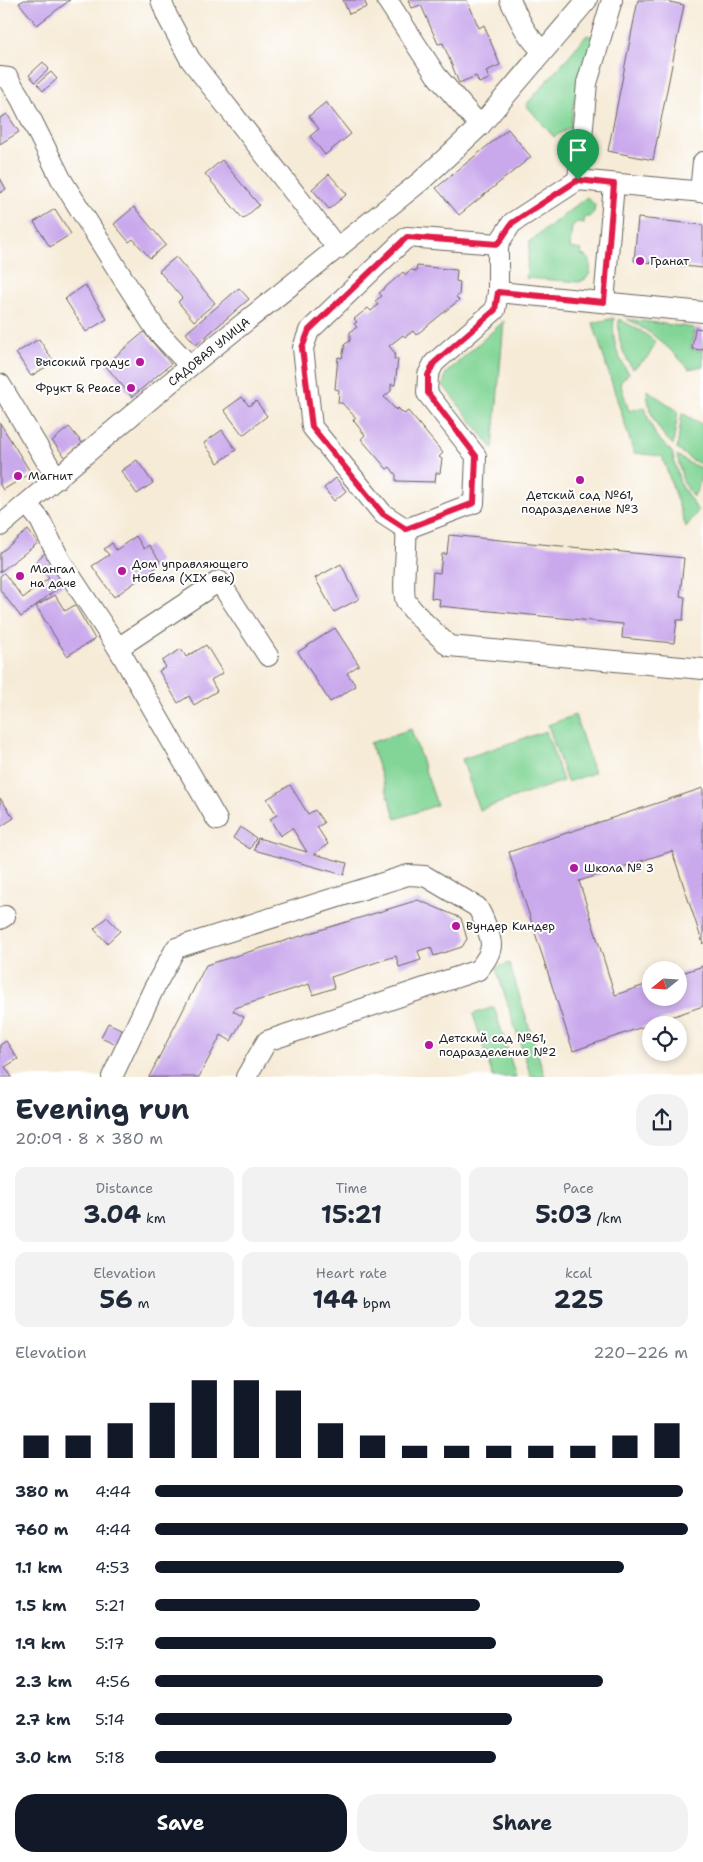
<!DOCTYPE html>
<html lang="en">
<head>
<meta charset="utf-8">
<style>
	body { margin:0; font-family:"Shantell Sans",sans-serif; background:#f2f2f3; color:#1f2937; height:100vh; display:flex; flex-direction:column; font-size:19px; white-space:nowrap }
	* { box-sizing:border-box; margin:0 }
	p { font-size:16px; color:#747a83 }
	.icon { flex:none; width:28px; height:28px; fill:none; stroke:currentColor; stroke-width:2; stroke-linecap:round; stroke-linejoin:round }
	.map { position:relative; height:1077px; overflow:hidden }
	.sheet { display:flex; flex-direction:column; background:#fff; flex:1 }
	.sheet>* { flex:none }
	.needle { width:32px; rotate:252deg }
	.controls { position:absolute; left:642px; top:961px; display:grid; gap:10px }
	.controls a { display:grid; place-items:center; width:45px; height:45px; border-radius:50%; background:#fff; box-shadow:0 2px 8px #0003; font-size:25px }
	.pin { position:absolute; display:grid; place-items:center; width:42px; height:42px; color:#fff; margin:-51px -21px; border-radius:50% 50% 50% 0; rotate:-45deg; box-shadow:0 0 5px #0007 }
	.pin .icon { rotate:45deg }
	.round { display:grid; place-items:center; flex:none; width:52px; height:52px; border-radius:20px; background:#f2f2f3 }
	.summary { display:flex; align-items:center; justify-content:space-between; height:85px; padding:0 15px }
	h1 { font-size:28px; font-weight:700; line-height:38px }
	.metrics { display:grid; grid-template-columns:repeat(3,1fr); gap:8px; height:85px; padding:5px 15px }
	.metrics div { display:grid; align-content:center; border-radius:12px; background:#f2f2f3; text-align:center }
	.metrics b { font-size:25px; font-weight:700 }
	.metrics small { font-size:14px; font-weight:400 }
	.metrics p { font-size:14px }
	.chart { height:140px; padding:10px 15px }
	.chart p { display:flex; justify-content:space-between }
	.chart svg { width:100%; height:90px; margin-top:5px; stroke:#111827; stroke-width:6 }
	.button { display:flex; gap:10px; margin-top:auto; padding:10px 15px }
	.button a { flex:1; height:58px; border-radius:20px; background:#111827; color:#fff; font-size:20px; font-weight:700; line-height:58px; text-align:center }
	.button a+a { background:#f2f2f3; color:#1f2937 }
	ul { padding:0 15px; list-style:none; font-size:16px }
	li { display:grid; grid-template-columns:80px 60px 1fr; align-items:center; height:38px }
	li i { height:12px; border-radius:6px; background:#111827 }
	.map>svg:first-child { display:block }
</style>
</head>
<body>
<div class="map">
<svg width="703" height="1077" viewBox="0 0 703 1077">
	<rect width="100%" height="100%" fill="#fff"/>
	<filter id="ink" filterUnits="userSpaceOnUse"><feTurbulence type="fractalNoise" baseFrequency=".02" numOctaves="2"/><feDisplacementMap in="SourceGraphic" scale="10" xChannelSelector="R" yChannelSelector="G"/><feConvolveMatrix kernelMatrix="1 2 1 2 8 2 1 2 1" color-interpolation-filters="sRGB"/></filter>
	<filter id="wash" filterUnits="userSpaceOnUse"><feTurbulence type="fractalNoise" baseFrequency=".0096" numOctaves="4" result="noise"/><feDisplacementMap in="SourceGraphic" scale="20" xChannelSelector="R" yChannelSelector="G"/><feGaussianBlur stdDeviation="1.12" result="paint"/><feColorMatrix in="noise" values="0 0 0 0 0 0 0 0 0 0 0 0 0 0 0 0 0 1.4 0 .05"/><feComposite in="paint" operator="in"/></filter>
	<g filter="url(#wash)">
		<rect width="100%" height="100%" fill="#f6ebd7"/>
		<g fill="#82d596" stroke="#4f7859">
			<polygon points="587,35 597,38 574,102 571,127 554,137 526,105"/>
			<path d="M 587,197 L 595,205 L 594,212 L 589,217 L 584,217 L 584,223 L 577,222 L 572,226 L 570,248 L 582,250 L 581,255 L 585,256 L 589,260 C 592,271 590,279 579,282 L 526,278 L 530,241 Z"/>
			<path d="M 614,318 C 612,340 616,355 629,373 L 620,383 L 629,411 L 645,407 L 648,418 L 656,436 L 672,452 L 680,483 L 698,511 L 686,527 L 662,456 L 634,453 L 593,323 Z"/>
			<path d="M 619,319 L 641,331 L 656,342 L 648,357 L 633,369 C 622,354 617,338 619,319 Z"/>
			<path d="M 627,319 L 694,328 L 691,349 L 703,351 L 703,366 L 689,369 C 670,348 652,332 627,319 Z"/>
			<polygon points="504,321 493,449 443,385 446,373"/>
			<path d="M 647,390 L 678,411 L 673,445 C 657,430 648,413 647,390 Z"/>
			<polygon points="682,413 703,425 703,465 692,460 677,449"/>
			<polygon points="677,455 689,463 703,469 698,489 693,497 683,481"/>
			<polygon points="575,715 594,773 567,782 548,725"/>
			<polygon points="411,729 437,805 396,819 370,743"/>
			<polygon points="546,731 563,781 479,810 462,759"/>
			<polygon points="509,963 545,1077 531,1077 496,968"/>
			<polygon points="494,1007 516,1077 493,1077 473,1014"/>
		</g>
		<g id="blocks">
			<g fill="#c9a8ec">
				<polygon points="24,0 70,0 37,25 19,3"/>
				<polygon points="343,0 364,0 367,7 349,14"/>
				<polygon points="408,0 467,0 479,28 484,25 500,65 486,71 489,79 479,83 476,76 459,83 443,43 438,44 421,5 412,8"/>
				<polygon points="638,0 660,0 684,5 653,160 608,151"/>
				<polygon points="43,62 49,69 35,82 29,75"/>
				<polygon points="51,72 57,79 43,91 37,84"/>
				<polygon points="326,102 351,134 325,155 310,136 319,129 309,116"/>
				<polygon points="7,114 19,132 0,144 0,118"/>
				<polygon points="508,129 531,157 459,215 436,188"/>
				<polygon points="222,160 259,205 243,219 205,174"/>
				<polygon points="329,174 347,194 329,209 312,189"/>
				<polygon points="0,178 6,189 0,193"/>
				<polygon points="134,207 166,245 150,258 133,239 129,242 114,224"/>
				<polygon points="55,209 71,234 50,247 34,222"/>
				<polygon points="638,218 703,225 703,268 634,261"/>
				<polygon points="176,257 215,303 194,321 178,302 182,298 159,271"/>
				<polygon points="417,266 457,270 456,281 460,282 459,295 456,297 459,300 416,335 413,331 405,337 403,335 389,346 395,353 394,359 398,359 395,385 391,384 391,391 384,397 396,410 398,408 404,414 408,411 443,453 439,457 442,459 440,473 436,473 435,482 396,481 396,475 390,467 387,469 361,439 365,435 353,420 356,418 342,403 338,403 339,390 335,389 338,357 342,358 345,344 350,341 350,332 357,327 354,324 357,322 354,319 368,308 371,311 378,305 375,301 382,296 379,293 403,272 406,275 411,270 416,271"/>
				<polygon points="85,285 107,319 86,332 65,299"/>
				<polygon points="239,288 249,299 196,345 186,333"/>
				<polygon points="695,328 703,329 703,350 692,349"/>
				<polygon points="144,332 171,364 132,397 105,365"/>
				<polygon points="39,339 54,362 31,376 16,353"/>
				<polygon points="242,397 249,406 256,401 267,416 243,435 224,410"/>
				<polygon points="0,423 31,473 3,490 0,485"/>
				<polygon points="69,427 84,445 67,459 52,441"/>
				<polygon points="222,430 236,450 218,463 204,443"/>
				<polygon points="137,460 153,483 137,494 121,471"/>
				<polygon points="336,478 346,491 334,501 324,488"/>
				<polygon points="28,530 38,543 0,572 0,553"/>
				<polygon points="449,535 684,558 680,596 685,597 683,620 677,620 674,643 622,638 623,624 439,606 440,599 431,598 433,572 440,573 442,554 447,554"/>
				<polygon points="136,536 144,549 149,545 160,561 155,564 157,567 114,597 92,566 109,555 104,549 112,543 116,550"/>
				<polygon points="45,553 67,581 21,617 0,590 0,576 4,573 23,598 49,578 36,561"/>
				<polygon points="341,564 359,599 334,612 315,578"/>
				<polygon points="55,595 65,611 75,605 95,639 67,656 36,606"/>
				<polygon points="335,628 359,665 347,673 356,686 330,702 298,652"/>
				<polygon points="206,645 223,673 211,680 217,691 194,705 189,696 178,703 159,671 166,667 162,661 181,649 186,657"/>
				<polygon points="290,785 308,814 315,810 324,823 317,827 328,844 314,854 347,863 344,875 254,850 258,838 307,852 292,828 280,836 270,819 277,815 267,799"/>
				<polygon points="703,788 703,944 672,851 579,881 615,995 651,983 651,998 679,998 679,974 703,966 703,1006 573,1051 509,852"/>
				<polygon points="0,798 14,818 0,827"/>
				<polygon points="240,827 256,838 250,849 233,838"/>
				<polygon points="418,900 461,918 467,939 462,947 434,956 431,947 418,951 421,960 399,967 396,956 331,977 334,988 313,995 309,984 235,1008 233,1011 244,1017 231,1041 221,1035 199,1077 149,1077 206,965"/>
				<polygon points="107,917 120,931 107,943 94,929"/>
				<polygon points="108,1023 123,1030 116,1044 101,1037"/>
				<polygon points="6,1041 18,1059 5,1067 12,1077 0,1077 0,1045"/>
			</g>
		</g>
	</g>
	<g filter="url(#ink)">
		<use href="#blocks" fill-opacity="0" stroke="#68645d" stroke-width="1"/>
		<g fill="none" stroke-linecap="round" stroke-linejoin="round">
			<g stroke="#68645d" stroke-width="22">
				<g id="minor">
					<polyline points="161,0 167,16 190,59 338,249"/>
					<polyline points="387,0 436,75 480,126"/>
					<path d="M 510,0 C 520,21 526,36 543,51"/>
					<polyline points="0,77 8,78 21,99 61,179 124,280 157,331 190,366"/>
					<polyline points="578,180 703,192"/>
					<polyline points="700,192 703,162"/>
					<polyline points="498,292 703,312"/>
					<polyline points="604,302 614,184"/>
					<polyline points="0,384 57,479"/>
					<polyline points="27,504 40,520 60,560 118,648 217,820"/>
					<polyline points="0,526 190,366 421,181 480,126 587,0"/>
					<polyline points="406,529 474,503 476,456 427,393 428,375 434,363 495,310 498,292 498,244 512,223 578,180 587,83 612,0"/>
					<polyline points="406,529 383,514 312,427 303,348 309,331 407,237 498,244"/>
					<path d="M 406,529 C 408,546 401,591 406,601 C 414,615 437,634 449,646 L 703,669"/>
					<polyline points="118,648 219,581 268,656"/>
					<polyline points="0,919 5,916"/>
					<path d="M 112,1077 L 154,988 L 176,948 L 408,875 L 425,876 L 477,907 C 482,914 491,936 491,945 C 491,954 484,963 478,970 L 267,1041 L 246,1077"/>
				</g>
			</g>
			<use href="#minor" stroke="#fff" stroke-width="20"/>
		</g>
	</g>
	<g fill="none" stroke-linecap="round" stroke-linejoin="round" filter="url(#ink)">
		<g stroke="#fff" stroke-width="10">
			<polygon id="route" points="578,180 614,184 604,302 498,292 495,310 434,363 428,375 428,393 476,456 474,503 406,529 383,514 312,427 302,348 309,330 407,237 498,244 512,223"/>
		</g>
		<use href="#route" stroke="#e11d48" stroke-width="6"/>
	</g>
	<g fill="#b5179e" stroke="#fff" stroke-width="2">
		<circle cx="640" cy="261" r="5"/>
		<circle cx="140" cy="362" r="5"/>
		<circle cx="131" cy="388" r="5"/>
		<circle cx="18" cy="476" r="5"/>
		<circle cx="580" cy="480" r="5"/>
		<circle cx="122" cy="571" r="5"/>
		<circle cx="20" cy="576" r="5"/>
		<circle cx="574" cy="868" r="5"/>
		<circle cx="456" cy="926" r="5"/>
		<circle cx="429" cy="1045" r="5"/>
	</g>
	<g text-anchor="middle" stroke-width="4" stroke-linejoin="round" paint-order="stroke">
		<g font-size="12" fill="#1c1c1c" stroke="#fff" text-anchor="start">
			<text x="650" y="265">Гранат</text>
			<text x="130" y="366" text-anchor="end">Высокий градус</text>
			<text x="121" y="392" text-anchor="end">Фрукт &amp; Peace</text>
			<text x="28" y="480">Магнит</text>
			<text x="580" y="499" text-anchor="middle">Детский сад №61,<tspan x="580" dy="14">подразделение №3</tspan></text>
			<text x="132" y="568">Дом управляющего<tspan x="132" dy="14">Нобеля (XIX век)</tspan></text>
			<text x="30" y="573">Мангал<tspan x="30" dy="14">на даче</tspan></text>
			<text x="584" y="872">Школа № 3</text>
			<text x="466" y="930">Вундер Киндер</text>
			<text x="439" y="1042">Детский сад №61,<tspan x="439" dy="14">подразделение №2</tspan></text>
		</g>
		<g font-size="12" fill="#1c1c1c" stroke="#fff">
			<text transform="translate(209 352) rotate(-39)" y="4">САДОВАЯ УЛИЦА</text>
		</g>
	</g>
</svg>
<div class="controls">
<a><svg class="needle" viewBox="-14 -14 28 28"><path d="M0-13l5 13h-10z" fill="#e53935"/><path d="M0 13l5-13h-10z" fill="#747a83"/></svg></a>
<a><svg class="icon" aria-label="locate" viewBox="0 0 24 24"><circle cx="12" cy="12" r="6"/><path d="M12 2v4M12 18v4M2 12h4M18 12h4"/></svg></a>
</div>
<div class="pin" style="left:578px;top:180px;background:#1e9e55"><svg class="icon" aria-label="arrive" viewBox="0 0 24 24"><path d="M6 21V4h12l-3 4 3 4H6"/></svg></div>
</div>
<section class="sheet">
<div class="summary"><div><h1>Evening run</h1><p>20:09 · 8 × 380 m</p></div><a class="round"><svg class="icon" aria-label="share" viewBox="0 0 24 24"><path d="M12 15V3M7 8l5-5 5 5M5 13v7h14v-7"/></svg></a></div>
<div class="metrics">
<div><p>Distance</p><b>3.04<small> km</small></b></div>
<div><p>Time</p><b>15:21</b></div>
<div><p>Pace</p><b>5:03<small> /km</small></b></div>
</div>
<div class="metrics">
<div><p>Elevation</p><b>56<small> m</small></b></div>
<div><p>Heart rate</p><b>144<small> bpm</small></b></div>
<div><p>kcal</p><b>225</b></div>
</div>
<div class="chart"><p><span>Elevation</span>220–226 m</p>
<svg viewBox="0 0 160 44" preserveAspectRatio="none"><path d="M5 44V33M15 44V33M25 44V27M35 44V17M45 44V6M55 44V6M65 44V11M75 44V27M85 44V33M95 44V38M105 44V38M115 44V38M125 44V38M135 44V38M145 44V33M155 44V27"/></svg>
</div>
<ul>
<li><b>380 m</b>4:44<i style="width:99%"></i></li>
<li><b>760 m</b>4:44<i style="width:100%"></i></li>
<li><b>1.1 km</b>4:53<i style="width:88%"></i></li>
<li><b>1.5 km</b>5:21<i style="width:61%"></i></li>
<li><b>1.9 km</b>5:17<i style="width:64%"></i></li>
<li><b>2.3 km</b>4:56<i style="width:84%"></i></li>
<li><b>2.7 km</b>5:14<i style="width:67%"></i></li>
<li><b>3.0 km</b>5:18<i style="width:64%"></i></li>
</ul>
<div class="button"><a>Save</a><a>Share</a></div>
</section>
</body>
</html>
